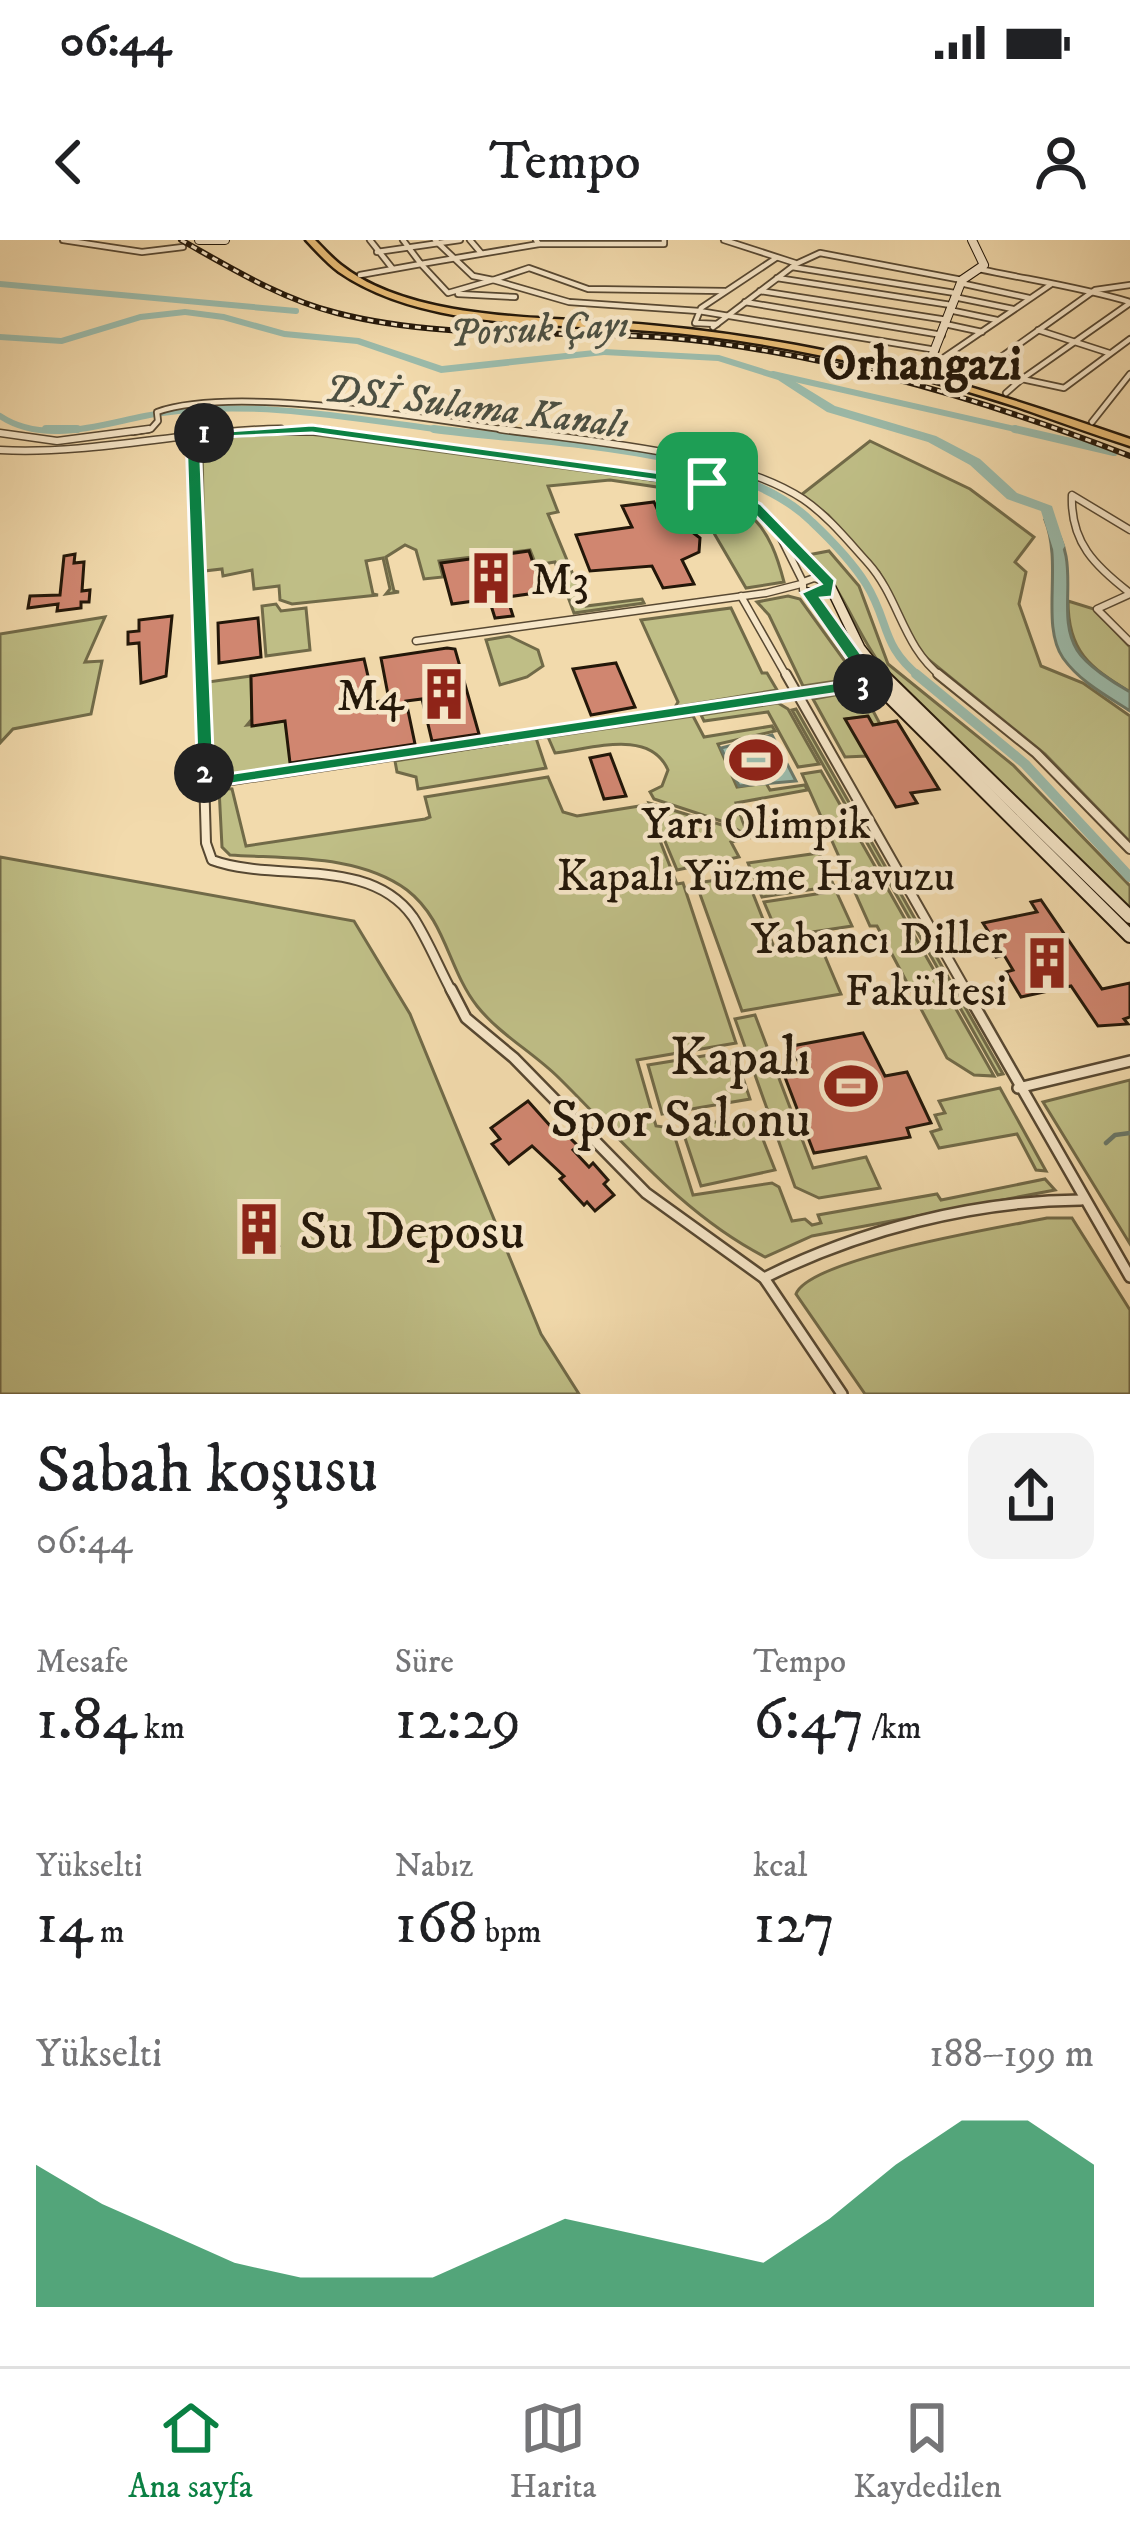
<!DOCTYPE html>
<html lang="tr">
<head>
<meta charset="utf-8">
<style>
	body { margin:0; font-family:"IM FELL DW Pica",serif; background:#f2f2f2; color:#202124; height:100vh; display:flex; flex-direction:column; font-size:45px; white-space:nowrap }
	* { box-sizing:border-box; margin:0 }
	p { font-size:39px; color:#757577 }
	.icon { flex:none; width:66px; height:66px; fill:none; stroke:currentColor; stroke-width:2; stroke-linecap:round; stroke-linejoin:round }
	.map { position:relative; height:1154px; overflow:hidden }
	.drawer { display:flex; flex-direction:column; background:#fff; flex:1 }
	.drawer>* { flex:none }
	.pin { position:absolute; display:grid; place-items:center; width:102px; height:102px; color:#fff; margin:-51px; border-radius:24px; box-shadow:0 6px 18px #0006 }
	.km { position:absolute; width:60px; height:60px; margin:-30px; border-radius:50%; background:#222; color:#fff; font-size:33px; line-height:60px; text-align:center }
	.round { display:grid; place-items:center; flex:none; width:126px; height:126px; border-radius:24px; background:#f2f2f2 }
	.summary { display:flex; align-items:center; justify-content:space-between; height:204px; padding:0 36px }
	h1 { font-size:66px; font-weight:600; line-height:90px }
	.stats { display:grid; grid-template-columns:repeat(3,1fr); gap:18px; height:204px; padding:12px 36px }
	.stats div { display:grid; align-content:center }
	.stats b { font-size:60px; font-weight:600 }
	.stats small { font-size:33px; font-weight:400 }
	.stats p { font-size:33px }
	.chart { height:336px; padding:24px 36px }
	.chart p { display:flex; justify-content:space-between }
	.chart svg { width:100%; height:216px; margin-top:12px; fill:#0b8043; opacity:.7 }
	.status { display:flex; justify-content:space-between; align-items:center; height:84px; padding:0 60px; background:#fff; direction:ltr }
	.status svg { height:33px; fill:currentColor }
	header { display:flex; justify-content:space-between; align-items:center; height:156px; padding:0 36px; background:#fff; font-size:54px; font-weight:600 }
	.tabs { display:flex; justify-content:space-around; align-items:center; height:168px; border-top:3px solid #e0e0e0; background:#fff; font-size:33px; color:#757577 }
	.tabs a { display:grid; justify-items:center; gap:6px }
	.tabs .on { color:#0b8043 }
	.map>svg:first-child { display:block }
</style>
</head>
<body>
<div class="status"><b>06:44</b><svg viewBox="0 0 49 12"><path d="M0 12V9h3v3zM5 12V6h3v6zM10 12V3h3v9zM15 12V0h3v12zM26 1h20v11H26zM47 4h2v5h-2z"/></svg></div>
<header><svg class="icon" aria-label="back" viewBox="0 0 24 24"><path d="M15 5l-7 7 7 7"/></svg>Tempo<svg class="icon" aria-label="person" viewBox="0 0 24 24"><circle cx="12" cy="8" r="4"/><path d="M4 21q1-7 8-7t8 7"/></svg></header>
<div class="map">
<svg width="1130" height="1154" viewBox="0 0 1130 1154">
	<rect width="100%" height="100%" fill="#f2daac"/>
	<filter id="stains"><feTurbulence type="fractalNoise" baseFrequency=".00167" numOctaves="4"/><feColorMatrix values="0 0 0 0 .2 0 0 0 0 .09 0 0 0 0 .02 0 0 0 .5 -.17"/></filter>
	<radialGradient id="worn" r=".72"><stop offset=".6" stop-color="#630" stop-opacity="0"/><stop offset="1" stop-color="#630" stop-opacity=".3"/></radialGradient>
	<g fill="#bfbe86" stroke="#716a48" stroke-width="3">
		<path d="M 302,193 L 696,246 C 752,268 769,284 784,342 L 746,348 L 690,252 L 610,240 L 548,246 L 558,272 L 548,274 L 586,366 L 642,359 L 644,363 L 574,373 L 555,322 L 536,325 L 530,310 L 439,321 L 443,337 L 424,339 L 416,310 L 405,305 L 386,317 L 394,351 L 399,352 L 386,354 L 390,349 L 383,318 L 366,321 L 373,354 L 378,355 L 292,364 L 280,360 L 279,346 L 254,349 L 252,330 L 223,336 L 222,329 L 204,331 L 202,198 Z"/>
		<polygon points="870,201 970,249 1034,297 1015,322 1026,332 1019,364 1041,426 1083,443 1130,476 1130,602 1045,514 918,411 879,332 828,275 801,255"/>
		<path d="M 829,311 L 859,346 L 888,424 L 1013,525 L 1130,646 L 1130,671 L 886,432 C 855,394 845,347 808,315 Z"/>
		<polygon points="788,356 800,359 857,438 803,446 769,375 757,362"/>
		<path d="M 1068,361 L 1094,369 L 1130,407 L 1130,452 C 1089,427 1068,411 1068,361 Z"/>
		<polygon points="276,364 281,371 306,368 310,410 266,416 262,366"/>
		<polygon points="731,368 762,433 767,433 777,450 675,467 678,462 641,380"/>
		<polygon points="105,377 85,422 102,421 91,474 13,489 0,503 0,394"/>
		<polygon points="509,396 538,410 543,426 527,437 500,445 486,400"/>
		<polygon points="251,436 252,479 247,485 285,481 293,526 218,537 212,534 208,442"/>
		<polygon points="862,450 880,484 873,485 867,476 847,479 867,516 845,517 813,459"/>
		<polygon points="778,463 788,469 819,524 798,527 768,472 704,481 701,475"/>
		<polygon points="796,469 1003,834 998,835 792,470"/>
		<path d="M 693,476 L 704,497 L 772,486 L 775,491 L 718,504 L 737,547 L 766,543 L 770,550 L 805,545 L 807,550 L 736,563 L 748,596 L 724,582 L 654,559 L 650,552 L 662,546 L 668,530 C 650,488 591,509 555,513 L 548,497 Z"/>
		<polygon points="536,498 546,528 418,549 416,537 397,532 395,521"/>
		<polygon points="821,531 994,836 974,835 947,818 877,686 870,686 802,534"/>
		<path d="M 548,537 L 563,572 L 577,576 L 646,565 L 677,644 L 683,643 L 736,803 L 637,820 L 656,886 L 672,888 L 693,955 L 772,943 L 779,947 L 792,981 L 805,979 L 812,985 L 821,983 L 818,975 L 937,954 L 941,960 L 1045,939 L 1055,950 L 812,996 L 765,1017 C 683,975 623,901 559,838 C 534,813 499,794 477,766 C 448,729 446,680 407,650 C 358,614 287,619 230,615 L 222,607 L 219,548 L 232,549 L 246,606 L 425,579 L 430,577 L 425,557 Z"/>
		<polygon points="649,563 722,585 744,599 731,602 739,617 677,630"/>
		<polygon points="819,613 834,646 762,657 748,623"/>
		<polygon points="0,617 354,681 410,774 541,1094 579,1154 0,1154"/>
		<polygon points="746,636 774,707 818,700 841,754 742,771 696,643"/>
		<polygon points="836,651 852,686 779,697 764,662"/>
		<polygon points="755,775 813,928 866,917 880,948 819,958 795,947 735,779"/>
		<polygon points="734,811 750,859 662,874 648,825"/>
		<polygon points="1130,840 1130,1004 1043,862"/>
		<polygon points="1000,848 1046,931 1036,930 1017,894 939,908 931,892 941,889 935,875 945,873 939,861"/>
		<polygon points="753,874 775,930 701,946 682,889"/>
		<path d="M 1047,978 L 1072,978 L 1130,1070 L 1130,1154 L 865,1154 L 796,1054 C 810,1018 1003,987 1047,978 Z"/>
	</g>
	<g fill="#9bbbab" stroke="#6b796a" stroke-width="3">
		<path d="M 1049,279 C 1085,323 1054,372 1077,410 C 1086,425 1114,443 1130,452 L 1130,471 C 1107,456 1080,442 1063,418 C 1040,384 1063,325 1045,280 Z"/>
		<polygon points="772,495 796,541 739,546 721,508"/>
	</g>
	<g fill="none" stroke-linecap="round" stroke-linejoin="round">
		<polyline stroke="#6b796a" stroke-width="4.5" points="1106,903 1115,895 1130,893"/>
		<g stroke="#9bbbab" stroke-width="6">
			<polyline points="0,44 296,71"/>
			<polyline points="773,134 1028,192"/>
			<path d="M 0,176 C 48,208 111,180 162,173 C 261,159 360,180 458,192"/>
		</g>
		<g stroke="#9bbbab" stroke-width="8">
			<polyline points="46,189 77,189"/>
			<path d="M 434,189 C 539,203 735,205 812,282 C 830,299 853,323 866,344 C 890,382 880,405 920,437"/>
			<polyline points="1015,189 1114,212"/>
		</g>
		<polyline stroke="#9bbbab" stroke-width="10" points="916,434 1025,524 1130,637"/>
		<polygon fill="#9bbbab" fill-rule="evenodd" points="185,69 224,74 285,91 359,98 442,126 604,109 719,115 786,136 835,166 936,196 980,219 1017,253 1052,266 1065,306 1063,309 1053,309 1041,271 1007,259 970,225 928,202 827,172 778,140 718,121 604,115 441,133 357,104 284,97 223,80 185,75 141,80 62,104 0,100 0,94 61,98 140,74"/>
	</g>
	<g fill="#d08670" stroke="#231709" stroke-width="3">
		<polygon points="654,262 663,282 683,285 700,298 699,312 682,320 694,344 663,348 652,326 590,331 576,295 632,287 622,266"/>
		<polygon points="529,311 543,352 507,357 513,376 495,378 489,359 452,364 441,323"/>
		<polygon points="75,314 74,323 84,322 82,351 90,350 89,362 81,362 81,368 57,371 58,364 28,368 30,356 60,355 64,316"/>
		<polygon points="172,376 166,436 141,443 139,403 128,404 128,392 139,391 139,380"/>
		<polygon points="258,378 261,417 219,423 218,383"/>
		<polygon points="447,408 455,409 479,494 432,501 422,459 406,461 415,504 290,523 285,481 252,486 251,436 364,419 374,462 389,460 381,418"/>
		<polygon points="616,423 635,467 591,475 573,429"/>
		<polygon points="868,476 873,485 897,481 939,549 911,553 917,563 896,567 845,479"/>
		<polygon points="610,514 626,556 604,559 590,518"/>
		<polygon points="1041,660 1102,749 1130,743 1130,777 1124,779 1128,784 1098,786 1071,746 1021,757 1006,732 1013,730 1004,715 996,717 980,693 988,691 983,683 1037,672 1031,662"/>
		<polygon points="863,793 885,836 907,832 931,883 907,888 910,897 814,913 783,832 801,828 792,806"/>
		<polygon points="528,861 561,898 566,894 578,906 573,910 589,927 593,923 608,940 604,944 614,955 595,971 587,962 584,965 560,939 564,936 532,906 509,924 492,904 500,899 491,888"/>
		<polygon points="262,974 279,1006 264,1015 257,1004 250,1008 245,999 251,995 245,984"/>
	</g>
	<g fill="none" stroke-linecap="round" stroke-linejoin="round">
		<g stroke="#574832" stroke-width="8">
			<g id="street-far3">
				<polyline points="63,0 142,12 183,7"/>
				<polyline points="370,0 392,28"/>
				<polyline points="403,0 421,24 539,4 536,0"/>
				<polyline points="435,0 473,36 493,40 529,28 588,49 725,51"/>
				<polyline points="470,0 481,13"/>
				<polyline points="724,0 795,23"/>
				<polyline points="539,4 664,4 664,0"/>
				<polyline points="377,12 460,0"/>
				<polyline points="792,27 955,53"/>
				<path d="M 979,29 C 1030,40 1080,47 1130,62"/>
				<polyline points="360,35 421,24 448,53 493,40 569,62 699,71 936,110"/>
				<polyline points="777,38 951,65"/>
				<polyline points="960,43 1029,58"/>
				<polyline points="1130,45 1095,50 987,127 1022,139 1130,63"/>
				<polyline points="760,51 947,80"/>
				<polyline points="458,54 515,57"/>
				<polyline points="954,57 1013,69"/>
				<polyline points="745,62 942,95"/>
				<polyline points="949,70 997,80"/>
				<polyline points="717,84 695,83 701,68 776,18"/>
				<polyline points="945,84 982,92"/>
				<polyline points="713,87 796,24 820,13 962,40"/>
				<polyline points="1038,90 1109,113"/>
				<polyline points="927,129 1050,45"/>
				<polyline points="1006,153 1022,139 1064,148 1130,99"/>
				<polyline points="1092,182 1130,134"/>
				<path d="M 133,192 L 151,189 L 158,181 L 157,172 C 236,144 433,180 522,192"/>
				<polyline points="206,192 337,192"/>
			</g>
		</g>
		<g stroke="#574832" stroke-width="9">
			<g id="street-far2">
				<polyline points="315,189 702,244 761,275 827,342"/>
				<path d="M 500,189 C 585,201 732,212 803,259 C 828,276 848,301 868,323 C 900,359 902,406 942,437"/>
				<polyline points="0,193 57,201 149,189"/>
				<polyline points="193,195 201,437"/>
				<path d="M 0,210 C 94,215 187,190 281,189"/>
				<path d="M 1130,290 L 1072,255 C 1070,302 1095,326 1130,353"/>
				<polyline points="779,294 803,342"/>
				<polygon points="814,338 827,342 829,352 816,355 803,350 803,342"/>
				<polyline points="1130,354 1097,369 1130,402"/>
				<polyline points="741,356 787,437"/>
				<polyline points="416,401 766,353 801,344"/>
			</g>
		</g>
		<g stroke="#574832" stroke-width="12">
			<g id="street-far1">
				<path d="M 201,434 L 206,603 L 212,620 C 274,643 369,615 413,677 C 428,700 439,728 452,752"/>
				<polyline points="786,434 967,752"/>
				<polyline points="938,434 1036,513 1130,609"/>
				<polyline points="205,544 873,443"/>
			</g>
		</g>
		<g stroke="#574832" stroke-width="14">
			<g id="street">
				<polyline points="451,749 466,778 514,818 646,953 764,1038 842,1154"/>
				<polyline points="965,749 1130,1037"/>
				<polyline points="1018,848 1130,821"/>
				<path d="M 764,1038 C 860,990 973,961 1081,960"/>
			</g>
		</g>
		<g stroke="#231709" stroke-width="10">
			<g id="secondary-far2">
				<polyline points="199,0 225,0"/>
				<polyline points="927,129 962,40 984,25 972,0"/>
			</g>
		</g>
		<g stroke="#231709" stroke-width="12">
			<g id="secondary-far1">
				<polyline points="831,348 860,408 883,437"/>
				<polyline points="809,353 869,437"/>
			</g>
		</g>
		<g stroke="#231709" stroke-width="16">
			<g id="secondary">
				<polyline points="867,434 1130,696"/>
				<polyline points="881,434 1130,677"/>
			</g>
		</g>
		<g stroke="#231709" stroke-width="5">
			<path id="highway" d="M 306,0 L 315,0 C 323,8 332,18 341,25 C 410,80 539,77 624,83 C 682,87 739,95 796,105 C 911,126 1021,161 1130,199 L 1130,206 C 1092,194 1055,180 1017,167 C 953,146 889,129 823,116 C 766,104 708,95 650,91 C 552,83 423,90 339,32 C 327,23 316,11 306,0 Z"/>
		</g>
		<use href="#street-far3" stroke="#f7e7c9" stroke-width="4.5"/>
		<use href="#street-far2" stroke="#f7e7c9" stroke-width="6"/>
		<use href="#street-far1" stroke="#f7e7c9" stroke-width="8"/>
		<use href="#street" stroke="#f7e7c9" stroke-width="9"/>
		<use href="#secondary-far2" stroke="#f7e7c9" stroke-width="8"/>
		<use href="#secondary-far1" stroke="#f7e7c9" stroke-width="9"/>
		<use href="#secondary" stroke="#f7e7c9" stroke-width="12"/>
		<use href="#highway" fill="#e9bd76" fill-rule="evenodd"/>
		<g stroke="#231709" stroke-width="6">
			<path id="rail" d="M 181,0 C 231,28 281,59 337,73 C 458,104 586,86 709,102 C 854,121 994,163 1130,216"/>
		</g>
		<use href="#rail" stroke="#f7e7c9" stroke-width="3" stroke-dasharray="6" stroke-linecap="butt"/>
	</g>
	<path fill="#0b8043" stroke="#fff" stroke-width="3" fill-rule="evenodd" d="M 312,185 L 712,240 L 761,264 L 835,340 L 832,357 L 821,358 L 882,443 L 873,448 L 198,549 L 186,194 ZM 312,193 L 704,247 L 751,271 L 821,344 L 801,353 L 861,439 L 214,536 L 200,198 Z"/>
	<defs>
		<g id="building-bare" transform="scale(4.14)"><path d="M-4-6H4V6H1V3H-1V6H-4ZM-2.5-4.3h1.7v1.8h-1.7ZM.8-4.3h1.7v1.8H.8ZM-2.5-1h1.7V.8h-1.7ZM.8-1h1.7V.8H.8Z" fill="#8f2418" stroke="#f7e7c9" stroke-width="2.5" paint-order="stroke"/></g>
		<g id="stadium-bare" transform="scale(4.14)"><path d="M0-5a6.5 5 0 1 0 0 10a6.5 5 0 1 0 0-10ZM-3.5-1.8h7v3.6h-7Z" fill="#8f2418" stroke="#f7e7c9" stroke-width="2.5" paint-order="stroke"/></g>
	</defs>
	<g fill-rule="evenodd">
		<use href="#building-bare" x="491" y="338"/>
		<use href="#building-bare" x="444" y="454"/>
		<use href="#stadium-bare" x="756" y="520"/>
		<use href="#building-bare" x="1047" y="723"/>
		<use href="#stadium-bare" x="851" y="846"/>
		<use href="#building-bare" x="259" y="989"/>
	</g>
	<g text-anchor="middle" stroke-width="9" stroke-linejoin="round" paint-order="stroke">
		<g font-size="39" font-style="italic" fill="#4d5042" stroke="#f7e7c9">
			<text transform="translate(539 87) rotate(-3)" y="14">Porsuk Çayı</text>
			<text transform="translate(477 165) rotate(7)" y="14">DSİ Sulama Kanalı</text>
		</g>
		<g font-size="45" fill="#231709" stroke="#f7e7c9" text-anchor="end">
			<text x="531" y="354" text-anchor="start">M3</text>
			<text x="404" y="470">M4</text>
			<text x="756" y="598" text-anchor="middle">Yarı Olimpik<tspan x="756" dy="52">Kapalı Yüzme Havuzu</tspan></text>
			<text x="1007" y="713">Yabancı Diller<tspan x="1007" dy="52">Fakültesi</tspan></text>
		</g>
		<g font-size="48" font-weight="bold" fill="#231709" stroke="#f7e7c9">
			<text x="922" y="139">Orhangazi</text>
		</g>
		<g font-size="54" fill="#231709" stroke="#f7e7c9" text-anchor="end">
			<text x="811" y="834">Kapalı<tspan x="811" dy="62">Spor Salonu</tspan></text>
			<text x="299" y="1008" text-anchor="start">Su Deposu</text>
		</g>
	</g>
	<rect width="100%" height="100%" filter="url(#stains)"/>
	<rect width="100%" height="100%" fill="url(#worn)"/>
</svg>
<div class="pin" style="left:707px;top:243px;background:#1e9e55"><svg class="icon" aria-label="arrive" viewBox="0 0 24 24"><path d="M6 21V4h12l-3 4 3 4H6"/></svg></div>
<b class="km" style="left:204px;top:193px">1</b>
<b class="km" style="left:204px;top:533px">2</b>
<b class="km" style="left:863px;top:444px">3</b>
</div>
<section class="drawer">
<div class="summary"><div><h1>Sabah koşusu</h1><p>06:44</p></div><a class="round"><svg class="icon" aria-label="share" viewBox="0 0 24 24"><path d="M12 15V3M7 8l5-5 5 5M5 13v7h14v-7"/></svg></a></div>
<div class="stats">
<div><p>Mesafe</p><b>1.84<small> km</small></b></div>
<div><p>Süre</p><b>12:29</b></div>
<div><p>Tempo</p><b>6:47<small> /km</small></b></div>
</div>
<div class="stats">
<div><p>Yükselti</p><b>14<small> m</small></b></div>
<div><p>Nabız</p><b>168<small> bpm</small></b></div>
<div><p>kcal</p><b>127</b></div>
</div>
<div class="chart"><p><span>Yükselti</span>188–199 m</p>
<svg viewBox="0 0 160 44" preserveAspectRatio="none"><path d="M0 44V15L10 23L20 29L30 35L40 38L50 38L60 38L70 32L80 26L90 29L100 32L110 35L120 26L130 15L140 6L150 6L160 15V44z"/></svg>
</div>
</section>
<nav class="tabs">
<a class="on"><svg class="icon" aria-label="home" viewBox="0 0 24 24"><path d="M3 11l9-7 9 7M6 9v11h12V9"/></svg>Ana sayfa</a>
<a><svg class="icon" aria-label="map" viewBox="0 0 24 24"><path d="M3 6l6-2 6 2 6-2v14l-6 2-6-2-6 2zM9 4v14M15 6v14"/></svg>Harita</a>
<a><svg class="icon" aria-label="saved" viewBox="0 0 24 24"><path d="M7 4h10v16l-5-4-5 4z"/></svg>Kaydedilen</a>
</nav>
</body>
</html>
